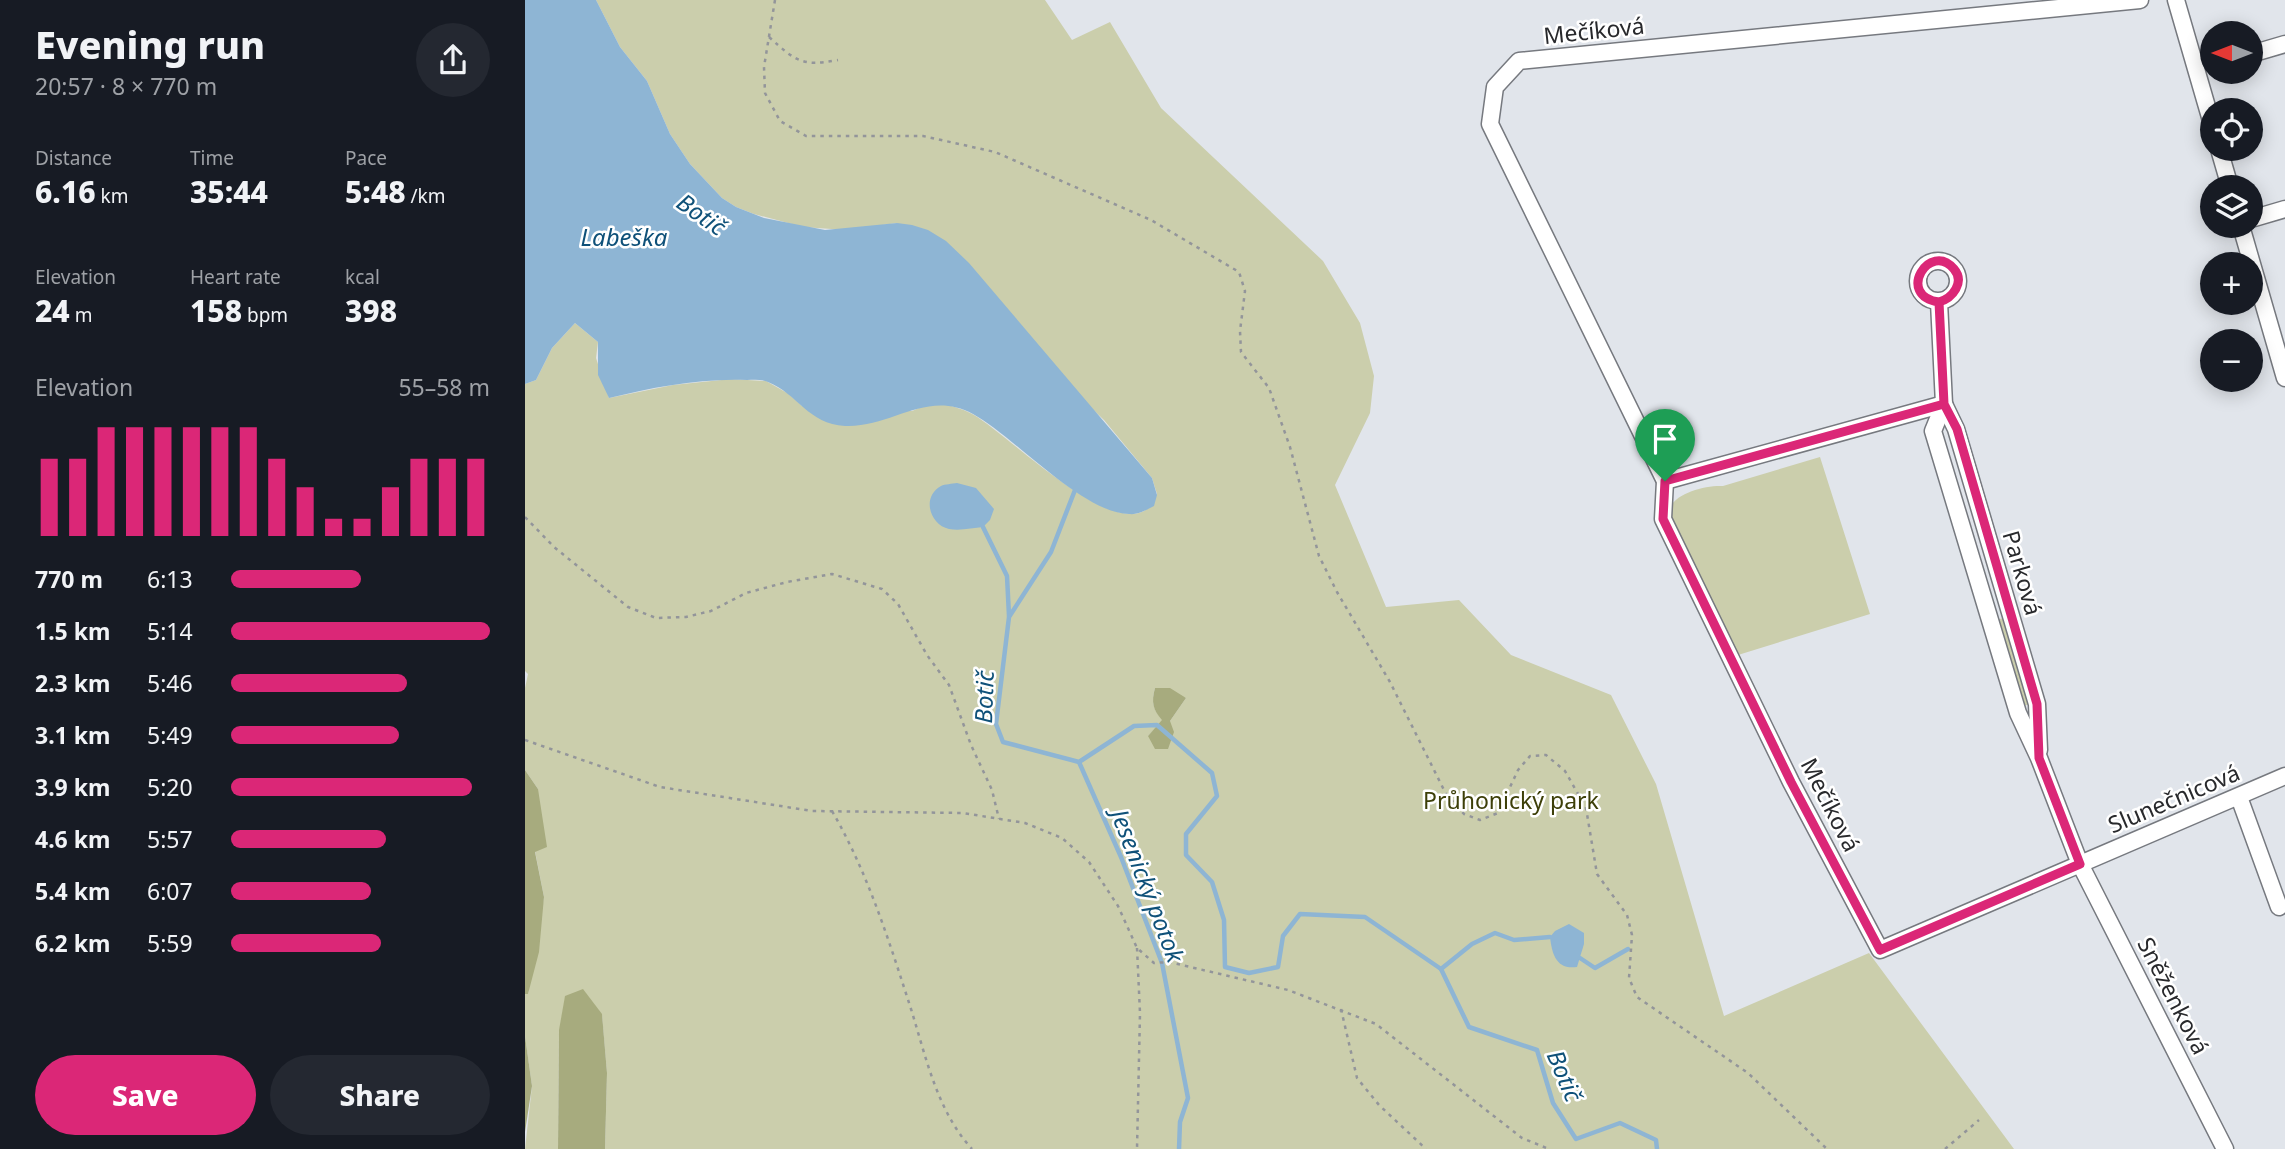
<!DOCTYPE html>
<html lang="en">
<head>
<meta charset="utf-8">
<style>
	body { margin:0; font-family:"Noto Sans",sans-serif; background:#242831; color:#f1f3f6; height:100vh; display:flex; flex-direction:column; font-size:26px; white-space:nowrap }
	* { box-sizing:border-box; margin:0 }
	p { font-size:23px; color:#9ea1a6 }
	.icon { flex:none; width:38px; height:38px; fill:none; stroke:currentColor; stroke-width:2; stroke-linecap:round; stroke-linejoin:round }
	.map { position:relative; flex:1; overflow:hidden }
	.panel { display:flex; flex-direction:column; background:#171b24; width:525px }
	.panel>* { flex:none }
	.needle { width:46px; rotate:270deg }
	.controls { position:absolute; left:1675px; top:21px; display:grid; gap:14px }
	.controls a { display:grid; place-items:center; width:63px; height:63px; border-radius:50%; background:#171b24; box-shadow:0 4px 18px #0003; font-size:35px }
	.pin { position:absolute; display:grid; place-items:center; width:60px; height:60px; color:#fff; margin:-72px -30px; border-radius:50% 50% 50% 0; rotate:-45deg; box-shadow:0 0 7px #0007 }
	.pin .icon { rotate:45deg }
	.round { display:grid; place-items:center; flex:none; width:74px; height:74px; border-radius:37px; background:#242831 }
	.head { display:flex; align-items:center; justify-content:space-between; height:119px; padding:0 35px }
	h1 { font-size:38px; font-weight:800; line-height:52px }
	.figures { display:grid; grid-template-columns:repeat(3,1fr); gap:10px; height:119px; padding:7px 35px }
	.figures div { display:grid; align-content:center }
	.figures b { font-size:30px; font-weight:800 }
	.figures small { font-size:19px; font-weight:400 }
	.figures p { font-size:19px }
	.chart { height:196px; padding:14px 35px }
	.chart p { display:flex; justify-content:space-between }
	.chart svg { width:100%; height:126px; margin-top:7px; stroke:#db2777; stroke-width:6 }
	.button { display:flex; gap:14px; margin-top:auto; padding:14px 35px }
	.button a { flex:1; height:80px; border-radius:42px; background:#db2777; color:#fff; font-size:28px; font-weight:800; line-height:80px; text-align:center }
	.button a+a { background:#242831; color:#f1f3f6 }
	ul { padding:0 35px; list-style:none; font-size:23px }
	li { display:grid; grid-template-columns:112px 84px 1fr; align-items:center; height:52px }
	li i { height:18px; border-radius:9px; background:#db2777 }
	main { display:flex; flex:1; min-height:0 }
	.map>svg:first-child { display:block }
</style>
</head>
<body>
<main>
<section class="panel">
<div class="head"><div><h1>Evening run</h1><p>20:57 · 8 × 770 m</p></div><a class="round"><svg class="icon" aria-label="share" viewBox="0 0 24 24"><path d="M12 15V3M7 8l5-5 5 5M5 13v7h14v-7"/></svg></a></div>
<div class="figures">
<div><p>Distance</p><b>6.16<small> km</small></b></div>
<div><p>Time</p><b>35:44</b></div>
<div><p>Pace</p><b>5:48<small> /km</small></b></div>
</div>
<div class="figures">
<div><p>Elevation</p><b>24<small> m</small></b></div>
<div><p>Heart rate</p><b>158<small> bpm</small></b></div>
<div><p>kcal</p><b>398</b></div>
</div>
<div class="chart"><p><span>Elevation</span>55–58 m</p>
<svg viewBox="0 0 160 44" preserveAspectRatio="none"><path d="M5 44V17M15 44V17M25 44V6M35 44V6M45 44V6M55 44V6M65 44V6M75 44V6M85 44V17M95 44V27M105 44V38M115 44V38M125 44V27M135 44V17M145 44V17M155 44V17"/></svg>
</div>
<ul>
<li><b>770 m</b>6:13<i style="width:50%"></i></li>
<li><b>1.5 km</b>5:14<i style="width:100%"></i></li>
<li><b>2.3 km</b>5:46<i style="width:68%"></i></li>
<li><b>3.1 km</b>5:49<i style="width:65%"></i></li>
<li><b>3.9 km</b>5:20<i style="width:93%"></i></li>
<li><b>4.6 km</b>5:57<i style="width:60%"></i></li>
<li><b>5.4 km</b>6:07<i style="width:54%"></i></li>
<li><b>6.2 km</b>5:59<i style="width:58%"></i></li>
</ul>
<div class="button"><a>Save</a><a>Share</a></div>
</section>
<div class="map">
<svg width="1760" height="1149" viewBox="0 0 1760 1149">
	<rect width="100%" height="100%" fill="#e1e5eb"/>
	<g fill="#cbceac" fill-rule="evenodd">
		<path d="M 71,0 L 520,0 L 547,40 L 585,22 L 636,108 L 798,261 L 835,323 L 849,376 L 845,413 L 810,485 L 861,607 L 934,600 L 986,655 L 1086,695 L 1131,784 L 1199,1016 L 1344,953 L 1489,1149 L 80,1149 L 82,1073 L 77,1015 L 34,1030 L 33,1149 L 0,1149 L 7,1086 L 0,1036 L 0,994 L 3,994 L 19,897 L 10,851 L 13,789 L 0,770 L 0,688 L 3,674 L 0,671 L 0,384 L 11,380 L 27,348 L 50,323 L 73,342 L 71,358 L 84,398 L 148,385 L 206,379 L 241,381 L 264,394 L 277,406 L 387,411 C 397,407 407,402 418,404 C 427,406 441,410 449,415 C 483,435 580,532 619,511 C 624,508 628,500 632,494 L 627,478 L 579,420 L 372,223 L 321,230 L 278,227 L 229,214 L 211,207 L 197,198 L 165,164 L 145,134 L 122,81 L 95,47 ZM 630,688 L 661,698 L 645,721 L 623,736 L 638,720 C 628,710 626,702 630,688 Z"/>
		<path d="M 1295,457 L 1345,614 L 1213,655 L 1147,517 L 1145,507 C 1153,492 1182,485 1198,486 Z"/>
		<polygon points="1482,617 1507,703 1496,707 1468,621"/>
	</g>
	<g fill="#a7ab7e">
		<path d="M 630,688 L 645,688 L 661,698 L 645,721 L 649,732 L 643,749 L 630,749 L 623,736 L 637,720 C 628,710 626,702 630,688 Z"/>
		<polygon points="0,770 13,789 22,847 10,852 19,897 14,952 3,994 0,994"/>
		<polygon points="58,989 77,1014 82,1073 80,1149 33,1149 34,1030 40,996"/>
		<polygon points="0,1036 7,1086 0,1132"/>
	</g>
	<g fill="#8eb5d4">
		<path d="M 0,0 L 71,0 L 95,47 L 122,81 L 145,134 L 165,164 L 197,198 L 211,207 L 239,218 L 300,230 L 372,223 L 387,225 L 403,230 L 421,241 L 444,263 L 627,478 L 632,495 L 629,506 C 621,510 613,515 604,514 C 557,513 490,437 448,414 C 401,389 367,428 320,426 C 283,424 273,394 243,382 C 237,379 228,380 222,380 C 176,378 129,387 84,398 L 73,375 L 73,342 L 50,323 L 27,348 L 11,380 L 0,384 Z"/>
		<path d="M 432,483 L 451,488 L 469,509 L 465,520 L 458,527 C 448,528 435,531 424,529 C 405,525 396,497 416,486 C 420,484 427,484 432,483 Z"/>
		<path d="M 1044,924 L 1059,933 L 1059,944 L 1052,967 C 1031,970 1027,954 1025,937 L 1030,931 Z"/>
	</g>
	<g fill="none" stroke-linecap="round" stroke-linejoin="round">
		<g stroke="#8eb5d4" stroke-width="4.5">
			<polyline points="553,486 550,490 526,552 484,617 471,724 478,742 554,762 609,726 632,725 687,773 692,796 661,834 661,855 687,882 699,920 700,967 724,973 753,967 758,936 775,914 840,917 916,969 944,1027 1012,1050 1028,1103 1051,1139 1095,1123 1131,1140 1132,1149"/>
			<polyline points="458,527 482,576 484,616"/>
			<polyline points="554,762 596,857 637,963 663,1098 655,1122 654,1149"/>
			<polyline points="1055,958 1070,968 1103,949"/>
			<polyline points="916,969 947,944 970,933 989,940 1025,937"/>
		</g>
		<g stroke="#76797f" stroke-width="19">
			<g id="street">
				<polyline points="1615,0 994,61 970,87 965,124 1140,481 1138,519 1266,782 1355,950 1760,776"/>
				<polyline points="1651,0 1687,124"/>
				<polyline points="1726,54 1760,44"/>
				<polyline points="1694,149 1705,187"/>
				<polyline points="1726,219 1760,209"/>
				<polyline points="1716,226 1760,378"/>
				<circle cx="1413" cy="281" r="20"/>
				<polyline points="1414,302 1419,404 1431,429 1512,704 1514,750"/>
				<polyline points="1419,404 1408,431 1493,713 1514,758 1555,864 1700,1149"/>
				<polyline points="1140,481 1419,404"/>
				<polyline points="1714,797 1754,907"/>
			</g>
		</g>
		<g stroke="#93959a" stroke-width="2.5" stroke-dasharray="3.5 5" stroke-linecap="butt">
			<polyline points="250,0 239,67 240,93 255,121 281,136 398,136 470,152 626,220 714,272 720,291 715,331 716,352 744,388 765,447 794,556 812,592 865,682 921,794 939,814 955,820 973,813 993,770 1005,756 1021,755 1040,771 1061,808 1072,874 1102,915 1107,935 1104,978 1112,997 1223,1073 1302,1149"/>
			<path d="M 244,37 C 271,61 276,67 313,60"/>
			<polyline points="0,517 29,547 103,607 131,618 161,617 186,611 221,593 262,582 307,574 357,589 373,604 402,655 424,685 446,745 467,790 474,819"/>
			<polyline points="0,740 135,787 287,811 438,813 500,823 537,838 564,862 593,906 612,948 629,963 644,962 763,990 851,1024 997,1138 1024,1149"/>
			<path d="M 307,811 C 343,873 364,941 386,1009 C 401,1057 412,1111 447,1149"/>
			<polyline points="612,948 615,1013 612,1149"/>
			<polyline points="816,1009 832,1078 854,1105 901,1149"/>
			<polyline points="1420,1149 1454,1120"/>
		</g>
		<use href="#street" stroke="#fff" stroke-width="16"/>
	</g>
	<g fill="none" stroke-linecap="round" stroke-linejoin="round">
		<g stroke="#fff" stroke-width="14">
			<path id="route" d="M 1140,481 L 1138,519 L 1266,782 L 1355,950 L 1555,864 L 1514,758 L 1512,704 L 1432,429 L 1419,404 L 1414,302 C 1428,298 1440,282 1429,269 C 1405,240 1370,296 1414,302 L 1419,404 L 1140,481"/>
		</g>
		<use href="#route" stroke="#db2777" stroke-width="9"/>
	</g>
	<g text-anchor="middle" stroke-width="5" stroke-linejoin="round" paint-order="stroke">
		<g font-size="23" fill="#28292c" stroke="#fff">
			<text transform="translate(1069 31) rotate(-6)" y="8">Mečíková</text>
			<text transform="translate(1497 573) rotate(74)" y="8">Parková</text>
			<text transform="translate(1649 799) rotate(-23)" y="8">Slunečnicová</text>
			<text transform="translate(1305 805) rotate(63)" y="8">Mečíková</text>
			<text transform="translate(1648 996) rotate(63)" y="8">Sněženková</text>
		</g>
		<g font-size="23" fill="#3d3f08" stroke="#fff">
			<text x="986" y="809">Průhonický park</text>
		</g>
		<g font-size="24" font-style="italic" fill="#0f5179" stroke="#fff">
			<text transform="translate(176 215) rotate(35)" y="8">Botič</text>
			<text x="99" y="246">Labeška</text>
			<text transform="translate(460 697) rotate(-88)" y="8">Botič</text>
			<text transform="translate(622 886) rotate(69)" y="8">Jesenický potok</text>
			<text transform="translate(1039 1076) rotate(67)" y="8">Botič</text>
		</g>
	</g>
</svg>
<div class="controls">
<a><svg class="needle" viewBox="-14 -14 28 28"><path d="M0-13l5 13h-10z" fill="#e53935"/><path d="M0 13l5-13h-10z" fill="#9ea1a6"/></svg></a>
<a><svg class="icon" aria-label="locate" viewBox="0 0 24 24"><circle cx="12" cy="12" r="6"/><path d="M12 2v4M12 18v4M2 12h4M18 12h4"/></svg></a>
<a><svg class="icon" aria-label="layers" viewBox="0 0 24 24"><path d="M12 4l9 5-9 5-9-5zM3 14l9 5 9-5"/></svg></a>
<a>+</a>
<a>−</a>
</div>
<div class="pin" style="left:1140px;top:481px;background:#1e9e55"><svg class="icon" aria-label="arrive" viewBox="0 0 24 24"><path d="M6 21V4h12l-3 4 3 4H6"/></svg></div>
</div>
</main>
</body>
</html>
